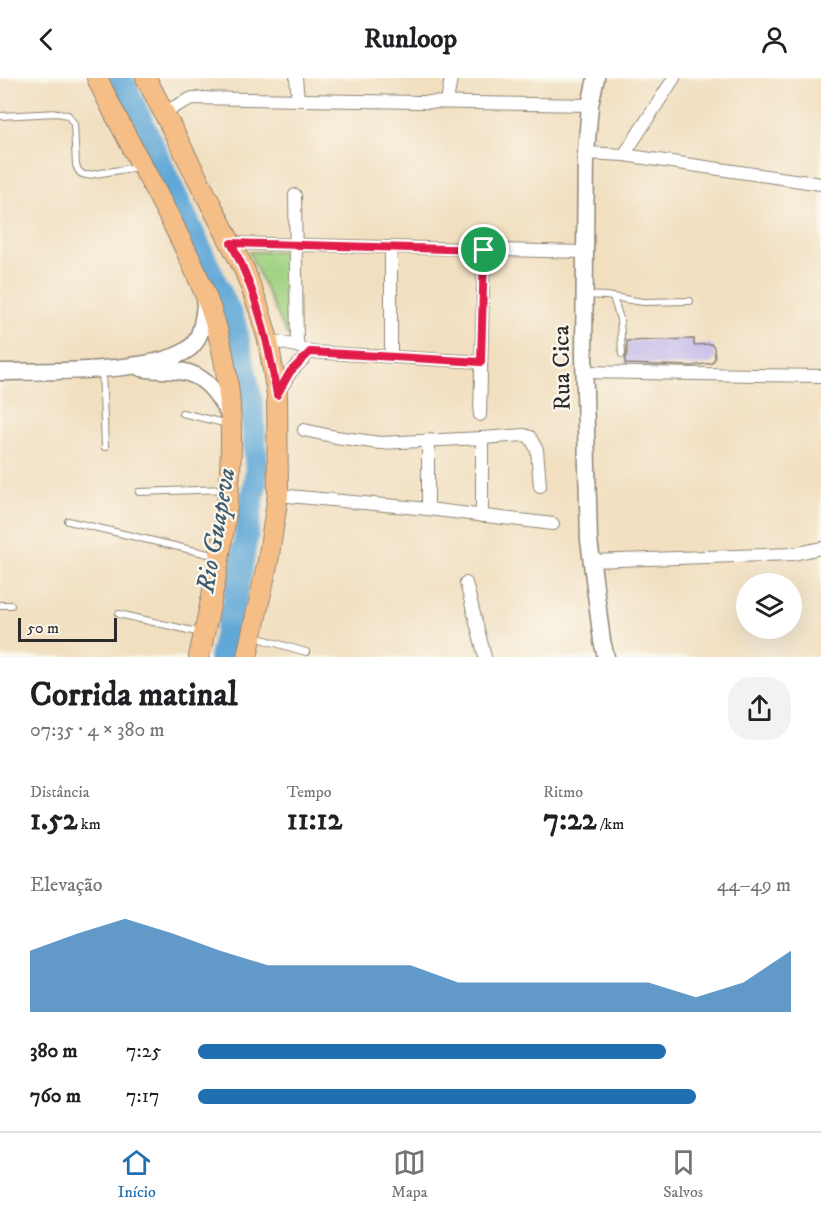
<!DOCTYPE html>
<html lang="pt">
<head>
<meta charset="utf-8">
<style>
	body { margin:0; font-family:"IM FELL DW Pica",serif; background:#f2f2f2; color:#202124; height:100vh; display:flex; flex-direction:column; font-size:22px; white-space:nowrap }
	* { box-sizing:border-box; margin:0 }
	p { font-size:20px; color:#757577 }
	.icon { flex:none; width:33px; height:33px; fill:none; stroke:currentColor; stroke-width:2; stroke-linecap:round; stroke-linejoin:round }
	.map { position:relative; height:579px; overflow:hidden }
	.drawer { display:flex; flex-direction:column; background:#fff; flex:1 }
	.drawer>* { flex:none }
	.controls { position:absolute; left:736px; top:495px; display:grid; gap:12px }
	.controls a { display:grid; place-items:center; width:66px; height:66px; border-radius:50%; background:#fff; box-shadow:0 6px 24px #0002; font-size:30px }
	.scale { position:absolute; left:18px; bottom:15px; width:99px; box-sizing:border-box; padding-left:6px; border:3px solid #2b2b2b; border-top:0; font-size:16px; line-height:21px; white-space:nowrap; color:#2b2b2b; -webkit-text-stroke:4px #fbf7ec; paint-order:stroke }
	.pin { position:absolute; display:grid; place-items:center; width:51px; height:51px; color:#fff; margin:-26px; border:3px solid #fff; border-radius:50%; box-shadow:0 2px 6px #0007 }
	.round { display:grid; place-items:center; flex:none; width:63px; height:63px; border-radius:24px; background:#f2f2f2 }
	.head { display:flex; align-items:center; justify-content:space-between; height:102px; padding:0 30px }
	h1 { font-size:33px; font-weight:700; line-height:45px }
	.stats { display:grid; grid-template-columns:repeat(3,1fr); gap:9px; height:102px; padding:6px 30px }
	.stats div { display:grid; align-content:center }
	.stats b { font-size:30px; font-weight:700 }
	.stats small { font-size:16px; font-weight:400 }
	.stats p { font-size:16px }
	.chart { height:168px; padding:12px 30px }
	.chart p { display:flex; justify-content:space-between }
	.chart svg { width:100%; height:108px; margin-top:6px; fill:#1f6fb2; opacity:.7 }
	ul { padding:0 30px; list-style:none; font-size:20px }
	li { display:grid; grid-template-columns:96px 72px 1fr; align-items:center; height:45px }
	li i { height:15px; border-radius:8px; background:#1f6fb2 }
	header { display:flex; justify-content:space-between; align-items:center; height:78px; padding:0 30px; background:#fff; font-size:27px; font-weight:700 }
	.tabs { display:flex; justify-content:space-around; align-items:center; height:84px; border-top:2px solid #e0e0e0; background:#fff; font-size:16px; color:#757577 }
	.tabs a { display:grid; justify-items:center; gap:3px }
	.tabs .active { color:#1f6fb2 }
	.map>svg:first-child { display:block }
</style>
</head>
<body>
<header><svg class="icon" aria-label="back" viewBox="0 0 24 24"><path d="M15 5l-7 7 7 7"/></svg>Runloop<svg class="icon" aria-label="person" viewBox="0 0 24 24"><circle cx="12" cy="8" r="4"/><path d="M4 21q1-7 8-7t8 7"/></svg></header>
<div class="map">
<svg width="821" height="579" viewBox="0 0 821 579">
	<rect width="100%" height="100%" fill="#fbf7ec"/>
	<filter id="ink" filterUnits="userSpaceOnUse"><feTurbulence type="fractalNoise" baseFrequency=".0167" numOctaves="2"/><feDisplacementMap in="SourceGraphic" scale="12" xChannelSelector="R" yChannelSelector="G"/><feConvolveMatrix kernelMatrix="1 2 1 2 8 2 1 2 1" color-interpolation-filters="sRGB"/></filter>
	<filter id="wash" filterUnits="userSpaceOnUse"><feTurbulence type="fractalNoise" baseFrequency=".008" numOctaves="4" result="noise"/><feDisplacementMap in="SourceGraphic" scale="24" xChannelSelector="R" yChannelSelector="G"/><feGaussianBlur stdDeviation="1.35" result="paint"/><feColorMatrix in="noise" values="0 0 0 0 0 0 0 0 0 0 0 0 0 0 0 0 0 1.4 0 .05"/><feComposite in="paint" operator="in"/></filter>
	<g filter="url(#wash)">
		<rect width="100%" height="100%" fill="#f1dfc0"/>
		<polygon fill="#9fd180" stroke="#657e56" stroke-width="1.5" points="288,173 287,258 249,174"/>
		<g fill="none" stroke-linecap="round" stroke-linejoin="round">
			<polyline stroke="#60a8d7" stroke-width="24" points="121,0 234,245 251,324 257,393 237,513 221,579"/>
		</g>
		<g id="blocks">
			<polygon fill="#bcb0ea" points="694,261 694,267 711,266 714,269 715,280 712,285 692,288 625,286 625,280 627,276 627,263"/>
		</g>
	</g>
	<g filter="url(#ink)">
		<use href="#blocks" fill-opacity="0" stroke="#8e8576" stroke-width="1.5"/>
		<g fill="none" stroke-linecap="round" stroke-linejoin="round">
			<g stroke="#8e8576" stroke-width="8">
				<g id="service">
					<path d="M 0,38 L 57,35 L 68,37 L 74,46 L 76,87 C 78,94 82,98 89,97 L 138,89"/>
					<polyline points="584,217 606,218 643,224 690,223"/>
					<polyline points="613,219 620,241 622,276"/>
					<polyline points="102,291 105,369"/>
					<polyline points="182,335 228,346"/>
					<polyline points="139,414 226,411"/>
					<polyline points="68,443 217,478"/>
					<polyline points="0,527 11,527"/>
					<polyline points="119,536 201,555"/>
					<polyline points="255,559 306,574"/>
				</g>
			</g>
			<g stroke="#8e8576" stroke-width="14">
				<g id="minor">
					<polyline points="296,0 298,21"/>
					<polyline points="447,24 451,0"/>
					<polyline points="164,34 192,20 590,27"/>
					<polyline points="586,75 624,77 821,106"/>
					<polyline points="624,77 674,0"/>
					<polyline points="295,117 297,268"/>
					<polyline points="231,165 584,174"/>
					<polyline points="391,169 391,278"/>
					<polyline points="268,262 297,268 310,274 481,284"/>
					<polyline points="584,294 821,298"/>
					<polyline points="277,317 290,295 310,274"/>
					<polyline points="480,337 484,172"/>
					<polyline points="304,352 336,359 380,365 482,360 482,438"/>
					<polyline points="482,360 524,357 530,359 537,372 540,408"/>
					<polyline points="428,362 428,431"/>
					<polyline points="278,417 428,431 553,446"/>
					<polyline points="591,483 794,476 821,470"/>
					<polyline points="466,505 485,579"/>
				</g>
			</g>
			<g stroke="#8e8576" stroke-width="19">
				<g id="tertiary">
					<polyline points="596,0 590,27 586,75 584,277 589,462 602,563 606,579"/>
					<path d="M 141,290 C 154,293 166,291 179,293 C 206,296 218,317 230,338"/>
					<path d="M 0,294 C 40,293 168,296 193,267 C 203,255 204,234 206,219"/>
				</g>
			</g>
			<g stroke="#8e8576" stroke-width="22">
				<g id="primary">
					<path d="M 97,0 C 131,73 175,141 205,216 C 253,334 225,460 199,579"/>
					<polyline points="146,0 244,191 258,228 268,262 277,317 278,417 268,483 247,579"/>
				</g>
			</g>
			<use href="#service" stroke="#fff" stroke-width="6"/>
			<use href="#minor" stroke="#fff" stroke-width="12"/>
			<use href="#tertiary" stroke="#fff" stroke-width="16"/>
			<use href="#primary" stroke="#f6be87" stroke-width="20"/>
		</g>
	</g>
	<g fill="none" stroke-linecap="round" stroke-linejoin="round" filter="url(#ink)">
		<g stroke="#fff" stroke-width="12">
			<path id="route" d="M 231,165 L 484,172 L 481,284 L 310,274 L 290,294 L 277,317 C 268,263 257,214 231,165 Z"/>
		</g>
		<use href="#route" stroke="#e11d48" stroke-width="8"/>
	</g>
	<g text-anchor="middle" stroke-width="4.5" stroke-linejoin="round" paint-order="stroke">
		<g font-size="24" fill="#2b2b2b" stroke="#fbf7ec">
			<text transform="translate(561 290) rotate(-91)" y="8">Rua Cica</text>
		</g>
		<g font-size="26" font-style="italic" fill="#405d70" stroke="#fbf7ec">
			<text transform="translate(215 452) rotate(-80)" y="9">Rio Guapeva</text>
		</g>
	</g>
</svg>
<div class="controls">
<a><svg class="icon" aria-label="layers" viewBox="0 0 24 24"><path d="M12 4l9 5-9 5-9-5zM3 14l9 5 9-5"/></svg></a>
</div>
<div class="scale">50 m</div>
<div class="pin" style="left:484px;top:172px;background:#1e9e55"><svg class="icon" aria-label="arrive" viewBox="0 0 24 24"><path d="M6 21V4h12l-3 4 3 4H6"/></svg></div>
</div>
<section class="drawer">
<div class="head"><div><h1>Corrida matinal</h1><p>07:35 · 4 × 380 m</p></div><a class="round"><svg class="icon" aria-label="share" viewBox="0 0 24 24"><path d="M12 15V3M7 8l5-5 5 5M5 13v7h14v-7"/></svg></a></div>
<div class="stats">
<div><p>Distância</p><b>1.52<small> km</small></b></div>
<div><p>Tempo</p><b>11:12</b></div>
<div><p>Ritmo</p><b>7:22<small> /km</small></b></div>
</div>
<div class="chart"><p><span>Elevação</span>44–49 m</p>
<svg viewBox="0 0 160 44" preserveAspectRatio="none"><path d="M0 44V19L10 12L20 6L30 12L40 19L50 25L60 25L70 25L80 25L90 32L100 32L110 32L120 32L130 32L140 38L150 32L160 19V44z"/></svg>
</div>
<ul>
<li><b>380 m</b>7:25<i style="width:79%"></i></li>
<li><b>760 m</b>7:17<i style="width:84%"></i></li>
</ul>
</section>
<nav class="tabs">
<a class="active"><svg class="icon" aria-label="home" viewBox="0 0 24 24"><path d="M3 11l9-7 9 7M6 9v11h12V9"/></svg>Início</a>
<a><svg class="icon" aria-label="map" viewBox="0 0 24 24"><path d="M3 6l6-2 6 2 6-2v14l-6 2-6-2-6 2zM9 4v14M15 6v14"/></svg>Mapa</a>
<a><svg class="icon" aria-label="saved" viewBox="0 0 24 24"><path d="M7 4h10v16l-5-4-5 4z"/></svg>Salvos</a>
</nav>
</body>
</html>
